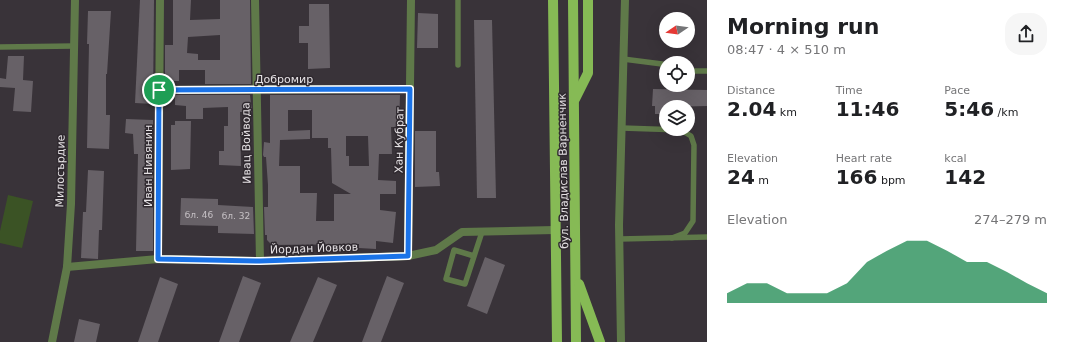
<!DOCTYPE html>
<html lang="en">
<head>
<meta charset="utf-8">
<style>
	body { margin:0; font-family:"DejaVu Sans",sans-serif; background:#f6f6f6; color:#202124; height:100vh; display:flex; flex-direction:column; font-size:15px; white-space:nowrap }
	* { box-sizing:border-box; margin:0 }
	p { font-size:13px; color:#757577 }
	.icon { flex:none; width:22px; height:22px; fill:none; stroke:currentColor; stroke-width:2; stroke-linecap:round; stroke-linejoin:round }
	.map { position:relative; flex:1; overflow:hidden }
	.panel { display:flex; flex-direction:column; background:#fff; width:360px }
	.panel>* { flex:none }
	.needle { width:26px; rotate:257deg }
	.buttons { position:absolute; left:659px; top:12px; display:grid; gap:8px }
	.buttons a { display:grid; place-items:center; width:36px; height:36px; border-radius:50%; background:#fff; box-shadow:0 4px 16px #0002; font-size:20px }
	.pin { position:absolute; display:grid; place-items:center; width:34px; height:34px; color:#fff; margin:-17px; border:2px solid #fff; border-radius:50%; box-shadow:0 1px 4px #0007 }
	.round { display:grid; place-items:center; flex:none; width:42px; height:42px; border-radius:16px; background:#f6f6f6 }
	.overview { display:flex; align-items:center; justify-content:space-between; height:68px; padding:0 20px }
	h1 { font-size:22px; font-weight:700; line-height:30px }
	.stats { display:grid; grid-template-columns:repeat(3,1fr); gap:6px; height:68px; padding:4px 20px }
	.stats div { display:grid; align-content:center }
	.stats b { font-size:20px; font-weight:700 }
	.stats small { font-size:11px; font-weight:400 }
	.stats p { font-size:11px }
	.chart { height:112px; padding:8px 20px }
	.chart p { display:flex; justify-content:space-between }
	.chart svg { width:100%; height:72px; margin-top:4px; fill:#0b8043; opacity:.7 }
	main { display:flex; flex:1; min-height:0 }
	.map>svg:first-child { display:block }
</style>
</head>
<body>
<main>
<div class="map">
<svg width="707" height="342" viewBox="0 0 707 342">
	<rect width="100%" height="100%" fill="#393339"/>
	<polygon fill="#3b5325" points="8,195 33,201 22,248 0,243 0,231"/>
	<g fill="#676167" fill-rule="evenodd">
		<polygon points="140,0 154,0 153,104 135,103"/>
		<path d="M 173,0 L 191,0 L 190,20 L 220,19 L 220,0 L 250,0 L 251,84 L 205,84 L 205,70 L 179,70 L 179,81 L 165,81 L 165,45 L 173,45 ZM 220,35 L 220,60 L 198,60 L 198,54 L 187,53 L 188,37 Z"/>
		<polygon points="309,4 329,4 330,68 308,69 308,43 299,43 299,26 309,26"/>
		<polygon points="88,11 111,11 107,74 106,74 106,115 110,115 109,149 87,148 89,44 87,44"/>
		<polygon points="418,13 438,14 438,48 417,48"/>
		<polygon points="474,20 492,20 496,198 477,198"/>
		<polygon points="8,56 24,56 23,80 33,81 31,112 13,111 15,88 0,87 0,78 6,79"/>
		<polygon points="653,89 707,90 707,106 666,107 666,114 655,114 655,106 652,106"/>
		<polygon points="175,95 250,95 252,112 240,112 241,166 219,165 219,151 224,151 224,126 228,126 228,107 203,108 203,119 186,119 186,106 175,105"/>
		<path d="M 270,95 L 400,95 L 399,127 L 391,127 L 392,154 L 379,154 L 378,180 L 396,181 L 396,194 L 380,194 L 380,210 L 396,212 L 393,243 L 376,241 L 376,249 L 359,248 L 359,244 L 272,245 L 267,240 L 267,235 L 265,235 L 264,207 L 268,207 L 268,185 L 266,157 L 264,157 L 263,155 L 264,142 L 270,143 ZM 288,110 L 312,110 L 312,138 L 328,138 L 328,148 L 331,148 L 332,183 L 351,194 L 334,194 L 334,221 L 316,221 L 317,193 L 300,193 L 300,166 L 279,166 L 280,140 L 310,139 L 310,130 L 288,131 ZM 346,136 L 368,136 L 369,166 L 349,166 L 349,156 L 346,156 Z"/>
		<polygon points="126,119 153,120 153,251 136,251 138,154 134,154 133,134 125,133"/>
		<polygon points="175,121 191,121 190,169 171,170 171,125 175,125"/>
		<polygon points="415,131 436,131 436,172 439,172 440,186 415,187"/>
		<polygon points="88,170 104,171 102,230 99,230 98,259 81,258 83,212 86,212"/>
		<polygon points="181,198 218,199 218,205 253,207 254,234 218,233 218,226 180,225"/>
		<polygon points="485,257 505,265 487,314 467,306"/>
		<polygon points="243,276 261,283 239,342 219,342"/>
		<polygon points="387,276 404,283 381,342 362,342"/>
		<polygon points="160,277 178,284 158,342 138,342"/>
		<polygon points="318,277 337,285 313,342 290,342"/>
		<polygon points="79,319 100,324 96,342 74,342"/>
	</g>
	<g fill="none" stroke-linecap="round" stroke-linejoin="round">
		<g stroke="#5f7949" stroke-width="5.5">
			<polyline points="458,0 458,65"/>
			<polyline points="0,47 74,46"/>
			<polyline points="623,59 662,64 666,67"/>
			<polyline points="688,71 707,71"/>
			<polyline points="622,128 681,130 691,136 694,145 693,221 685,233 672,238"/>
			<polyline points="620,239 707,237"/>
			<polyline points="474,256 454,250 446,279 465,284 482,232"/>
		</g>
		<g stroke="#5f7949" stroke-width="8">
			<polyline points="255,0 260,261"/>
			<polyline points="159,90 410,89"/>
			<polyline points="408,256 411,0"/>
			<polyline points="158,259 160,0"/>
			<polyline points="67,267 158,259 260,261 408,256 436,250 462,232 555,230"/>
			<polyline points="52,342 67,267 71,204 75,0"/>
			<polyline points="621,342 619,225 625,0"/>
		</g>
		<g stroke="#86ba55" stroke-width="10">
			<polyline points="553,0 557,342"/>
			<polyline points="573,0 576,342"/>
			<polyline points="575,99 588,73 588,0"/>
			<polyline points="579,284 600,342"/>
		</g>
	</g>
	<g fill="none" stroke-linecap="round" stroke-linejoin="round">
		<g stroke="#fff" stroke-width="8">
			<polygon id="route" points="410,89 408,256 260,261 158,259 159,90"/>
		</g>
		<use href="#route" stroke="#1a73e8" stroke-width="5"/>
	</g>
	<g text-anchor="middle" stroke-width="3" stroke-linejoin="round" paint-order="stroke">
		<g font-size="9" fill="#c6c1c5">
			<text x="199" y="218">бл. 46</text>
			<text x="236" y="219">бл. 32</text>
		</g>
		<g font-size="11" fill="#e5e1e4" stroke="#2f292f">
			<text x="284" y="83">Добромир</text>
			<text transform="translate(399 140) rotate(-89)" y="4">Хан Кубрат</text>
			<text transform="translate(246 143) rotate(-91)" y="4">Ивац Войвода</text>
			<text transform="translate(148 166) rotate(-90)" y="4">Иван Нивянин</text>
			<text transform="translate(60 171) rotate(-89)" y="4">Милосърдие</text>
			<text transform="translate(563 171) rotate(-91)" y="4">бул. Владислав Варненчик</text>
			<text transform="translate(314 248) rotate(-2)" y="4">Йордан Йовков</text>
		</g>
	</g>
</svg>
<div class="buttons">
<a><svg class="needle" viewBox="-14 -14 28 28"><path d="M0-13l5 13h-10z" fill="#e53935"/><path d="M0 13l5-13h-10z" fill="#757577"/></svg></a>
<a><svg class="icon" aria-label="locate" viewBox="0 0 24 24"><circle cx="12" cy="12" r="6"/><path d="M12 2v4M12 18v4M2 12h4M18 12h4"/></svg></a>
<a><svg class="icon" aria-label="layers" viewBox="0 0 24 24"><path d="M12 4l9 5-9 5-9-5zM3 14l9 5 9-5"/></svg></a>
</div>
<div class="pin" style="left:159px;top:90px;background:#1e9e55"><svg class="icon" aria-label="arrive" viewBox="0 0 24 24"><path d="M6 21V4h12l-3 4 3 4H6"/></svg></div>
</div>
<section class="panel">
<div class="overview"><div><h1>Morning run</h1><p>08:47 · 4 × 510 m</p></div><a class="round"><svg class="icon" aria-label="share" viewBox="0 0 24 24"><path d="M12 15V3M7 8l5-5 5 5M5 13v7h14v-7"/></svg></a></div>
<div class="stats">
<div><p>Distance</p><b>2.04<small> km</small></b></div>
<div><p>Time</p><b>11:46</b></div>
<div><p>Pace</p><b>5:46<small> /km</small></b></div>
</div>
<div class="stats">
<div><p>Elevation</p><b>24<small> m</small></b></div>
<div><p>Heart rate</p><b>166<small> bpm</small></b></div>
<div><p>kcal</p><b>142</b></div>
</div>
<div class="chart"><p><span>Elevation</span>274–279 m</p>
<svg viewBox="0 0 160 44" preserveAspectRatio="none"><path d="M0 44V38L10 32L20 32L30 38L40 38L50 38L60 32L70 19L80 12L90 6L100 6L110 12L120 19L130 19L140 25L150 32L160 38V44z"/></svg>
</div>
</section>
</main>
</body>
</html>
